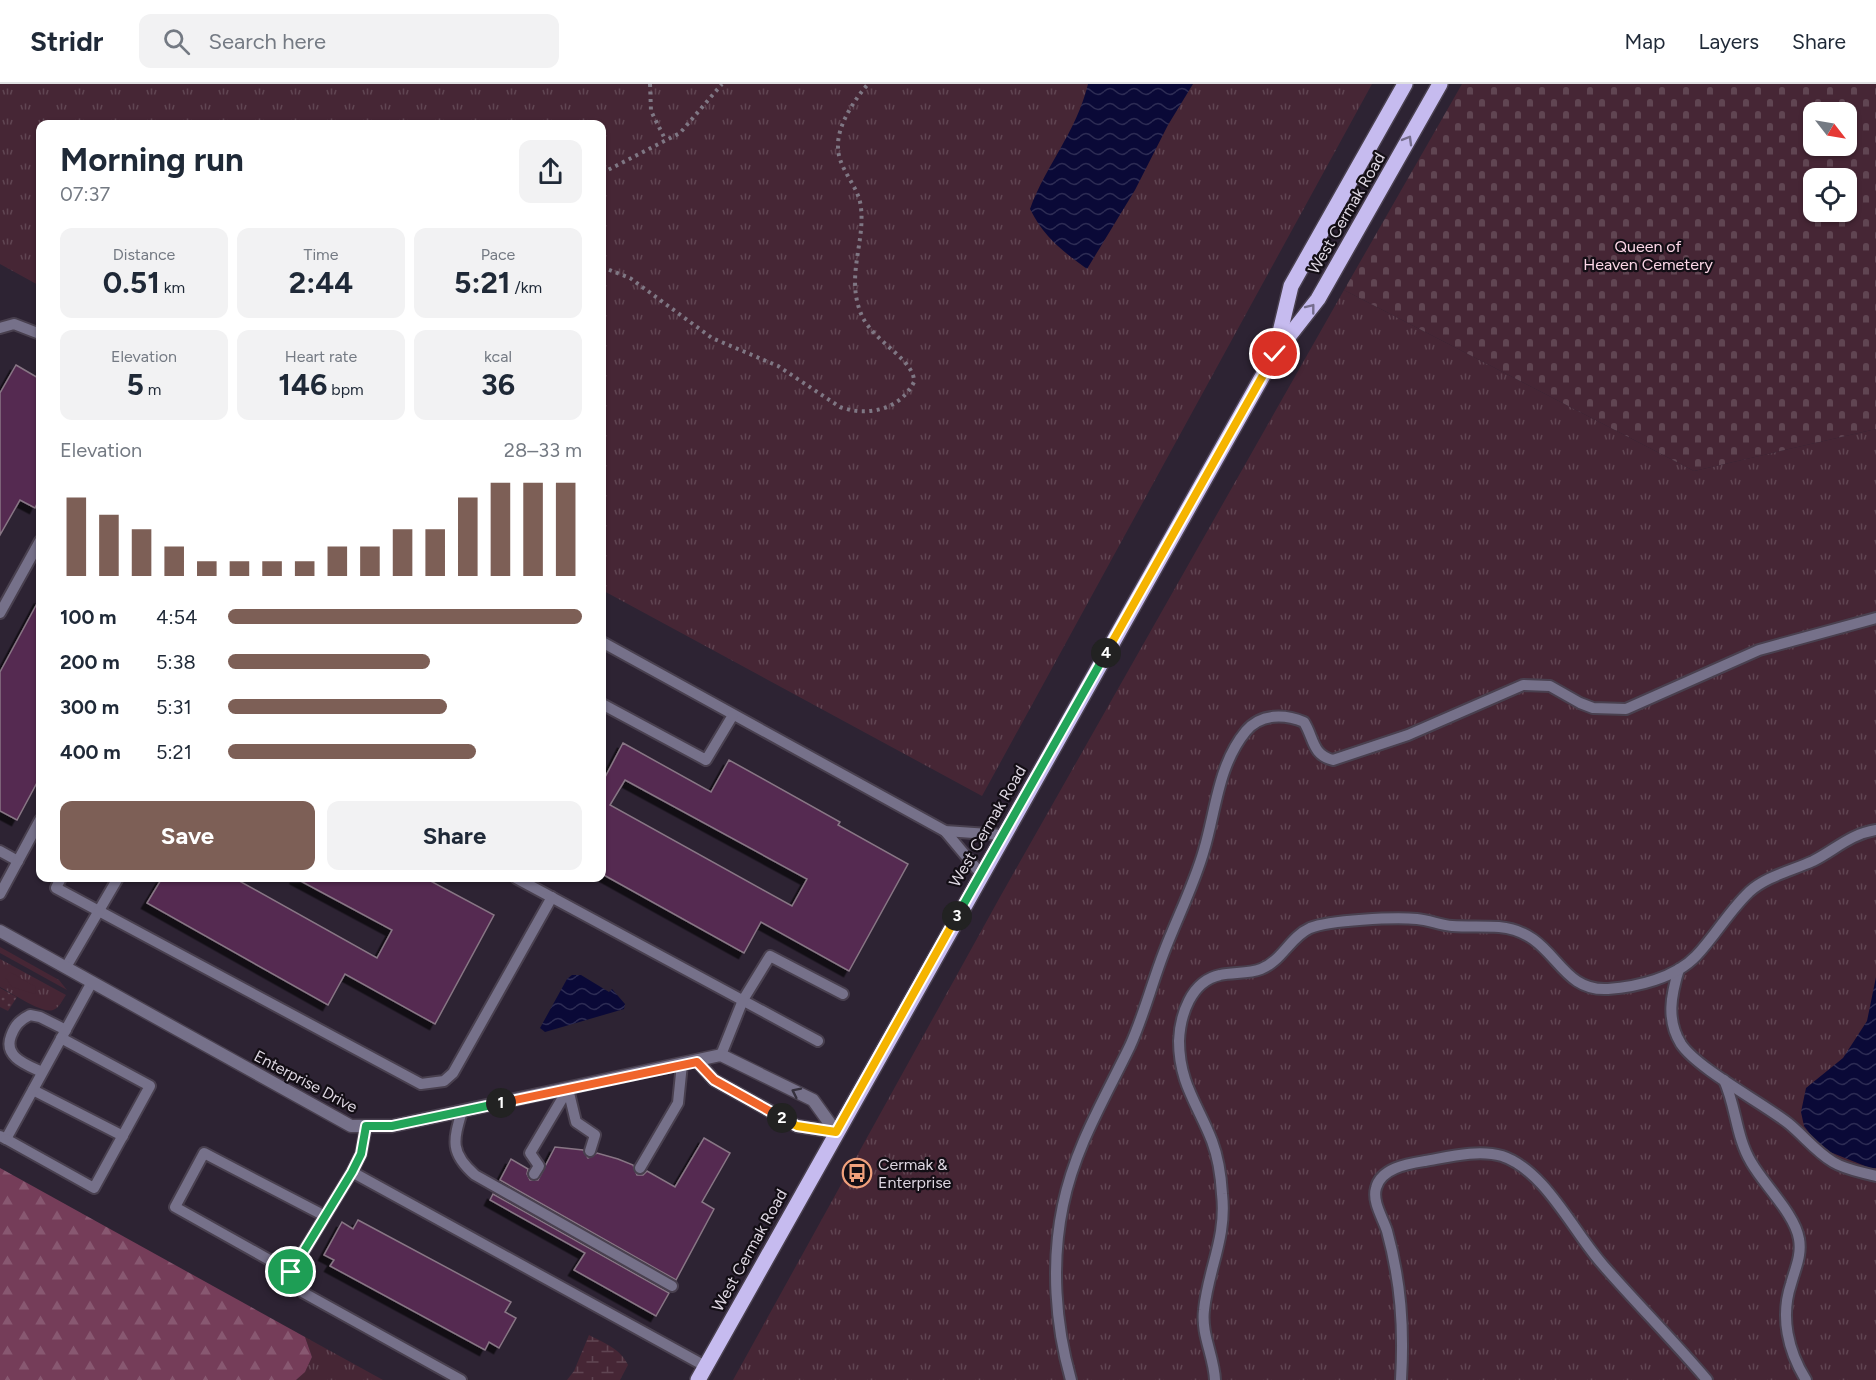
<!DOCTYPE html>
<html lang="en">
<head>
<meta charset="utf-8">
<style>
	body { margin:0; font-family:Figtree,sans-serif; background:#f2f2f3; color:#1f2937; height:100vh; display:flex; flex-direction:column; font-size:22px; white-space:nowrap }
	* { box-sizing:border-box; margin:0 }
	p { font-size:20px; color:#747a83 }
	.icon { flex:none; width:33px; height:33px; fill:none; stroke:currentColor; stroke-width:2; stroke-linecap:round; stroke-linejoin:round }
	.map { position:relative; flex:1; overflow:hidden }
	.drawer { position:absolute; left:36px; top:36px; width:570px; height:762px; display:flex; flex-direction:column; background:#fff; border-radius:12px; box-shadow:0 2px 4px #0004 }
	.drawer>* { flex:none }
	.needle { width:39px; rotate:121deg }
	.controls { position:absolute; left:1803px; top:18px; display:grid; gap:12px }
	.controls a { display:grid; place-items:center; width:54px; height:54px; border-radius:12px; background:#fff; box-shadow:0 2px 4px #0004; font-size:30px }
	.pin { position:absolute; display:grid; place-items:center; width:51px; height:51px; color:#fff; margin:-26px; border:3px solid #fff; border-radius:50%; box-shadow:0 2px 6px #0007 }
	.km { position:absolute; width:30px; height:30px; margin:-15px; border-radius:50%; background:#222; color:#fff; font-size:16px; line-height:30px; text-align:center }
	.round { display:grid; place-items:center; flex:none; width:63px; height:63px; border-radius:12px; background:#f2f2f3 }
	.head { display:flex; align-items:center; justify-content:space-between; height:102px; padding:0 24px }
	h1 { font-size:33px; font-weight:700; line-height:45px }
	.metrics { display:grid; grid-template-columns:repeat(3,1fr); gap:9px; height:102px; padding:6px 24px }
	.metrics div { display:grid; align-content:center; border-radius:12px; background:#f2f2f3; text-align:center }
	.metrics b { font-size:30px; font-weight:700 }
	.metrics small { font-size:16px; font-weight:400 }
	.metrics p { font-size:16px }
	.chart { height:168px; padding:12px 24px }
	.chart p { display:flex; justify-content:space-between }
	.chart svg { width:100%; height:108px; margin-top:6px; stroke:#7d5f56; stroke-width:6 }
	.button { display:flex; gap:12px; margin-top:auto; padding:12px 24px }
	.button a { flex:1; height:69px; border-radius:12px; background:#7d5f56; color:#fff; font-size:24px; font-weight:700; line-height:69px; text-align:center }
	.button a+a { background:#f2f2f3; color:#1f2937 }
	ul { padding:0 24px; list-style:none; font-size:20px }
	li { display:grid; grid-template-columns:96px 72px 1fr; align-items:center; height:45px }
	li i { height:15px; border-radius:8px; background:#7d5f56 }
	header { display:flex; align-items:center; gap:36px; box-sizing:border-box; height:84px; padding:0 30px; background:#fff; border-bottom:2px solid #e0e1e3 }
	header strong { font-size:28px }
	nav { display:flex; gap:33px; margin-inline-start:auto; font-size:21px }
	.search { width:420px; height:54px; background:#f2f2f3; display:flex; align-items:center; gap:15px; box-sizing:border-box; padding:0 21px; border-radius:12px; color:#747a83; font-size:22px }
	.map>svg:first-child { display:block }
</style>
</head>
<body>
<header>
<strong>Stridr</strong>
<div class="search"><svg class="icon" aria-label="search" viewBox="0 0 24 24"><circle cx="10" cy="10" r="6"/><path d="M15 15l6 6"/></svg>Search here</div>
<nav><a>Map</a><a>Layers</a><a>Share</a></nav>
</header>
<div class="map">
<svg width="1876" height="1296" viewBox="0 0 1876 1296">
	<defs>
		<pattern id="grass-tufts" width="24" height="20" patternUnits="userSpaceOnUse" patternTransform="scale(1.5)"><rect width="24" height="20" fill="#462635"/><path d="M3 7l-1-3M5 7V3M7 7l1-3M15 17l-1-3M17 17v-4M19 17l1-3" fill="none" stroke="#604552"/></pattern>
		<pattern id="forest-firs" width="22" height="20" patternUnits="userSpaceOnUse" patternTransform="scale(1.5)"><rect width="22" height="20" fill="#753d59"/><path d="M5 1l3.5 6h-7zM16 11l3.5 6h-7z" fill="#885871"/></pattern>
		<pattern id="wetland-marsh" width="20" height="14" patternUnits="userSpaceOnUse" patternTransform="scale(1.5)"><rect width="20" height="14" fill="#462635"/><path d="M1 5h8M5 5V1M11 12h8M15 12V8" fill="none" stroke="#604552"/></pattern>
		<pattern id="cemetery-stones" width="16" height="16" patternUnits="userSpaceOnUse" patternTransform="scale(1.5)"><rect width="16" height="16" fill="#462635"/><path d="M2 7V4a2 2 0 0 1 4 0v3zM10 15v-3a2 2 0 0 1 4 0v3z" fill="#604552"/></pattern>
		<pattern id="park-dots" width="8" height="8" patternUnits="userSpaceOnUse" patternTransform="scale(1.5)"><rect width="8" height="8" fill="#462635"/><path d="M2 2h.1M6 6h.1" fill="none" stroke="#604552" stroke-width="1.8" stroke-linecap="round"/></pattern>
		<pattern id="water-waves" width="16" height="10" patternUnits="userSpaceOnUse" patternTransform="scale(1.5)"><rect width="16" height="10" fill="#0a0937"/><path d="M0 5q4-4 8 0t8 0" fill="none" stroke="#2d2c54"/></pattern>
		<filter id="shadow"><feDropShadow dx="-5.5" dy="5.5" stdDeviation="0" flood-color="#0009"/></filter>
	</defs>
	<rect width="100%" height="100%" fill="#2d2333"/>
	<g fill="url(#grass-tufts)">
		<polygon points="0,0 1372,0 982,712 602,506 602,40 40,40 40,202 0,180"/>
		<polygon points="1344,206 1694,387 1876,345 1876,1296 733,1296 1000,813"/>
		<polygon points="0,863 59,896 67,906 0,869"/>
		<path d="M 0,875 L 66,911 C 62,917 59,924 53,926 C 42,930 12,909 0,903 Z"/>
		<polygon points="305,1253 383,1296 296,1296 305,1287 312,1273"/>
	</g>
	<polygon fill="url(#forest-firs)" points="0,1084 305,1253 312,1273 305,1288 296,1296 0,1296"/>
	<path fill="url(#wetland-marsh)" d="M 589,1251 C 604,1259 621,1265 628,1281 L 620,1296 L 567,1296 L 574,1287 Z"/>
	<path fill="url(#cemetery-stones)" fill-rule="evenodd" d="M 1462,0 L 1876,0 L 1876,345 L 1694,387 L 1344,206 ZM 1814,28 L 1846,28 L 1846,62 L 1814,62 ZM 1814,94 L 1846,94 L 1846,128 L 1814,128 Z"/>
	<polygon fill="url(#park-dots)" points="0,904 17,913 8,927 0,923"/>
	<polygon fill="#462635" points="10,888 36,903 35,910 12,903 5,893"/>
	<g fill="url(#water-waves)">
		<path d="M 1088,0 L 1193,0 L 1168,41 L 1135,106 L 1087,185 C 1061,166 1044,153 1030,125 C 1047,79 1076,49 1088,0 Z"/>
		<polygon points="572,891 581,891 609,908 612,905 625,920 624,925 545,948 540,944 567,895"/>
		<polygon points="1876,893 1876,1084 1870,1084 1830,1068 1814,1055 1804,1042 1801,1028 1806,1004 1843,974 1867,937"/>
	</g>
	<g fill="#552a51" stroke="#887685" stroke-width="1.5" fill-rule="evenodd" filter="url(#shadow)">
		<polygon points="16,281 40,295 40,413 35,424 20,416 0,451 0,309"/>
		<polygon points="40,514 40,693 17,736 0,727 0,588"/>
		<path d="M 623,659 L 711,708 L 729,676 L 840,738 L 838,741 L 908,780 L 849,887 L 761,838 L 744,869 L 602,790 L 602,699 ZM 625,696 L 807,795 L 792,822 L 610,721 Z"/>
		<polygon points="162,794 234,794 377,874 392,846 295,794 425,794 494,831 435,940 345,890 328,921 147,819"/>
		<polygon points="704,1054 730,1069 702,1118 714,1125 676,1196 500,1096 511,1075 528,1085 527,1090 530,1096 538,1096 555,1063 583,1066 588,1074 597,1069 618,1075 633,1081 637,1091 643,1091 647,1087 675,1103"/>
		<polygon points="493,1110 669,1209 656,1232 574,1186 585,1169 490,1116"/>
		<polygon points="358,1136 511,1218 505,1228 516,1234 499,1264 489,1258 485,1266 330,1182 334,1176 324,1171 342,1138 353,1145"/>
	</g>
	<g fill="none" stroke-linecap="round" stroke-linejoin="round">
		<g stroke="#49404f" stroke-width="14">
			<g id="lane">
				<polyline points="0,244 14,240 40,250"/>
				<polyline points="0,529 40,457"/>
				<polyline points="602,558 945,747 1003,751"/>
				<polyline points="602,620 706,676 733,631"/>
				<polyline points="945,747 981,790"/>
				<polyline points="0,767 18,777"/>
				<polyline points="61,794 56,804 421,1000 444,997 453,989 552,813"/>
				<polyline points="516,794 818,957"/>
				<polyline points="0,810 40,736"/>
				<polyline points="66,883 118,794"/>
				<path d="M 1679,885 C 1671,911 1666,936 1681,960 C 1698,985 1761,1018 1788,1039 C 1803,1051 1816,1068 1833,1078 C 1846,1086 1861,1088 1876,1092"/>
				<polyline points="721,971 743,916 770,872 843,910"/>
				<path d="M 42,988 C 27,981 3,973 11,952 C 15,941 20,936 30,931 L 40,933 L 66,946"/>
				<path d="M 1724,996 C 1736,1022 1736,1053 1751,1078 C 1764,1101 1795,1130 1799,1155 C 1802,1171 1795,1185 1791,1200 C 1780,1233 1788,1267 1806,1296"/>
				<polyline points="568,1005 576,1038 595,1051 590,1067"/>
				<polyline points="33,1006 123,1052"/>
				<path d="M 462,1027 C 453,1057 450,1069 475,1091 L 672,1202"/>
				<polyline points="0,1052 6,1055 92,898"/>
				<polyline points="6,1055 94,1104 150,1002 61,954"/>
				<polyline points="640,1084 678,1019 682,980"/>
				<polyline points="352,1088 705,1282"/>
				<polyline points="534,1090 539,1082 530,1069 568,1005"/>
				<polyline points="325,1132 204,1069 175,1123 291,1188 295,1200 304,1209 461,1296"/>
				<polyline points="291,1188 352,1088 361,1070 366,1042"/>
				<path d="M 1071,1296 C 1055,1240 1051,1178 1063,1121 C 1075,1063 1105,1014 1130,962 C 1144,931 1152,899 1164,868 C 1177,834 1194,801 1204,766 C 1216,726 1218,681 1246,647 C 1261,629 1285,630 1304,638 C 1314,654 1312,671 1333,676 L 1408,651 L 1523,601 L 1550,602 L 1580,619 L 1593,624 L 1626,625 L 1759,566 L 1876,534"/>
				<path d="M 1215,1296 C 1214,1272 1201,1251 1204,1226 C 1208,1185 1227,1154 1222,1110 C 1221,1092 1218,1073 1212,1057 C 1198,1021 1179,999 1179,957 C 1180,931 1191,897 1220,891 C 1233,888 1248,890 1261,885 C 1282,877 1290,853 1310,844 C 1330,836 1394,833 1417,835 C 1429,836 1440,841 1452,842 C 1468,843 1484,842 1499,843 C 1557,848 1556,908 1608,905 C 1637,903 1675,894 1696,872 C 1715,852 1729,827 1749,808 C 1767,792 1791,787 1813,777 C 1835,766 1850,750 1876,746"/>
				<path d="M 1401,1296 C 1404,1244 1401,1198 1387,1147 C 1383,1134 1372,1118 1376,1104 C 1381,1084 1407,1080 1425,1077 C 1448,1073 1478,1065 1502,1072 C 1545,1086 1574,1149 1603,1181 C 1637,1220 1674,1257 1707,1296"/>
			</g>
		</g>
		<g stroke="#49404f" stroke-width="15">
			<g id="street">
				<polyline points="0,847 351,1042 392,1042 721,971 813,1016 836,1048"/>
				<polyline points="697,977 714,996 797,1042 836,1048"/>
			</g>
		</g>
		<g stroke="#49404f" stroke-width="18">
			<g id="primary">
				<polyline points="1276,265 1291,202 1405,0"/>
				<polyline points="698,1296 1275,270 1318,215 1440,0"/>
			</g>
		</g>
		<g stroke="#7f7784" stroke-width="4" stroke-dasharray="3 4.5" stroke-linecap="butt">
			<polyline points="650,0 651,27 665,55"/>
			<polyline points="360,38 364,40"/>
			<polyline points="602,89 680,49 722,0"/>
			<path d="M 602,183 L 630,194 L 712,254 L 778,282 L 840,323 C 867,333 900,326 914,298 C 915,276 874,258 862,232 C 845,194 865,160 861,124 C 859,101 837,85 838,61 C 838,40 855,15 868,0"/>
		</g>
		<use href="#lane" stroke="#76718a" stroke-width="10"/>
		<use href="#street" stroke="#76718a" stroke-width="12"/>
		<use href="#primary" stroke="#c6bbef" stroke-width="15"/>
	</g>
	<defs><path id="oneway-chevron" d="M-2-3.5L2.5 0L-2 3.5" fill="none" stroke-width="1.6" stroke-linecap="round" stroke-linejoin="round" transform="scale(1.5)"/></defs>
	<g stroke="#756d8d">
		<use href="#oneway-chevron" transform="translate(1408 56) rotate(-60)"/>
		<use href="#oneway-chevron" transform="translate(1311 224) rotate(-52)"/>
	</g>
	<use stroke="#36313e" href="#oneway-chevron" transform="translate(796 1008) rotate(-154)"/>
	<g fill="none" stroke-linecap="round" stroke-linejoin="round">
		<g stroke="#fff" stroke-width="12">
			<polyline id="split-1" points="291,1188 352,1088 361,1070 366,1042 392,1042 501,1019"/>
		</g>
		<g stroke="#fff" stroke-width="12">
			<polyline id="split-2" points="501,1019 697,978 714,996 782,1034"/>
		</g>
		<g stroke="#fff" stroke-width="12">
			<polyline id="split-3" points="782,1034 797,1042 836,1048 957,832"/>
		</g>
		<g stroke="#fff" stroke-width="12">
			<polyline id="split-4" points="957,832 1106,569"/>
		</g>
		<g stroke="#fff" stroke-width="12">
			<polyline id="split-5" points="1106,569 1275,270"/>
		</g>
		<use href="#split-1" stroke="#22a559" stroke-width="8"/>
		<use href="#split-2" stroke="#f0652b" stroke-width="8"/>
		<use href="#split-3" stroke="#f5b400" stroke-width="8"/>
		<use href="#split-4" stroke="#22a559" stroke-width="8"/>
		<use href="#split-5" stroke="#f5b400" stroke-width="8"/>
	</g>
	<defs>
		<g id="bus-ring" transform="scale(1.5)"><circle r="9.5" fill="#130e15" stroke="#f1a17c" stroke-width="1.5"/><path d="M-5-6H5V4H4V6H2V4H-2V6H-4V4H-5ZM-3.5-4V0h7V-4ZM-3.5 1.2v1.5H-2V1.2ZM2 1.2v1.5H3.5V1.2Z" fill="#f1a17c"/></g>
	</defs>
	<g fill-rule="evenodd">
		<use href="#bus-ring" x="857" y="1089"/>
	</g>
	<g text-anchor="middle" stroke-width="4.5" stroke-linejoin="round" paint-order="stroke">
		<g font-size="16" fill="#ded7e2" stroke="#130e15">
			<text transform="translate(1346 129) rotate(-60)" y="6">West Cermak Road</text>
			<text transform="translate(987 742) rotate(-60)" y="6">West Cermak Road</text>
			<text transform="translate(306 997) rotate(28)" y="6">Enterprise Drive</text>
			<text transform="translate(749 1166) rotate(-61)" y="6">West Cermak Road</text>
		</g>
		<g font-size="16" fill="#fcd7e7" stroke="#130e15">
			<text x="1648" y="168">Queen of<tspan x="1648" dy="18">Heaven Cemetery</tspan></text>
		</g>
		<g font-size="16" fill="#ded7e2" stroke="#130e15" text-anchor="start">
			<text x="878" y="1086">Cermak &amp;<tspan x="878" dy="18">Enterprise</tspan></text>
		</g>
	</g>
</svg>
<div class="controls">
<a><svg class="needle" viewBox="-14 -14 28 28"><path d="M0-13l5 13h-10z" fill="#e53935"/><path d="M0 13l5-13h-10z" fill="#747a83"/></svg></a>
<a><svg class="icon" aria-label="locate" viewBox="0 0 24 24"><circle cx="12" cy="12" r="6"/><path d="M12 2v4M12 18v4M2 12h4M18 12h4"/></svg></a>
</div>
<div class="pin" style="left:291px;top:1188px;background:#1e9e55"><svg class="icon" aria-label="arrive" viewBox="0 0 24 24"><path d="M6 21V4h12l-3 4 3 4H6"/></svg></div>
<div class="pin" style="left:1275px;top:270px;background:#d93025"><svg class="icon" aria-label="check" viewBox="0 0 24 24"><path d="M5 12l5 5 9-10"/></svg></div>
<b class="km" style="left:501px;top:1019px">1</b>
<b class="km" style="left:782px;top:1034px">2</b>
<b class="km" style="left:957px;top:832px">3</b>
<b class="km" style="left:1106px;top:569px">4</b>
<section class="drawer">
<div class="head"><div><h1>Morning run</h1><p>07:37</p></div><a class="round"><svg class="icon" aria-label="share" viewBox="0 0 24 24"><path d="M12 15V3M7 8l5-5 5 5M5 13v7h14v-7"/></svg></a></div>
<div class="metrics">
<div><p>Distance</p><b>0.51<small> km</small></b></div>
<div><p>Time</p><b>2:44</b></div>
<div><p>Pace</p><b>5:21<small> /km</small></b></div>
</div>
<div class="metrics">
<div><p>Elevation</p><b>5<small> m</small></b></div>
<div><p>Heart rate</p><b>146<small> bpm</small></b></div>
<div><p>kcal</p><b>36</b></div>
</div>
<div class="chart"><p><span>Elevation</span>28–33 m</p>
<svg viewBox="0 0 160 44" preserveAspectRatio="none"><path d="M5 44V12M15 44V19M25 44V25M35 44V32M45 44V38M55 44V38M65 44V38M75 44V38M85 44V32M95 44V32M105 44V25M115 44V25M125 44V12M135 44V6M145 44V6M155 44V6"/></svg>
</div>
<ul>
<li><b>100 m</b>4:54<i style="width:100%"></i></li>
<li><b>200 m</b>5:38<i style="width:57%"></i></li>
<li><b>300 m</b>5:31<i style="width:62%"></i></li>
<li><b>400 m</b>5:21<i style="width:70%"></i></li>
</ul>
<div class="button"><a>Save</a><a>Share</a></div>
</section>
</div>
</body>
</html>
